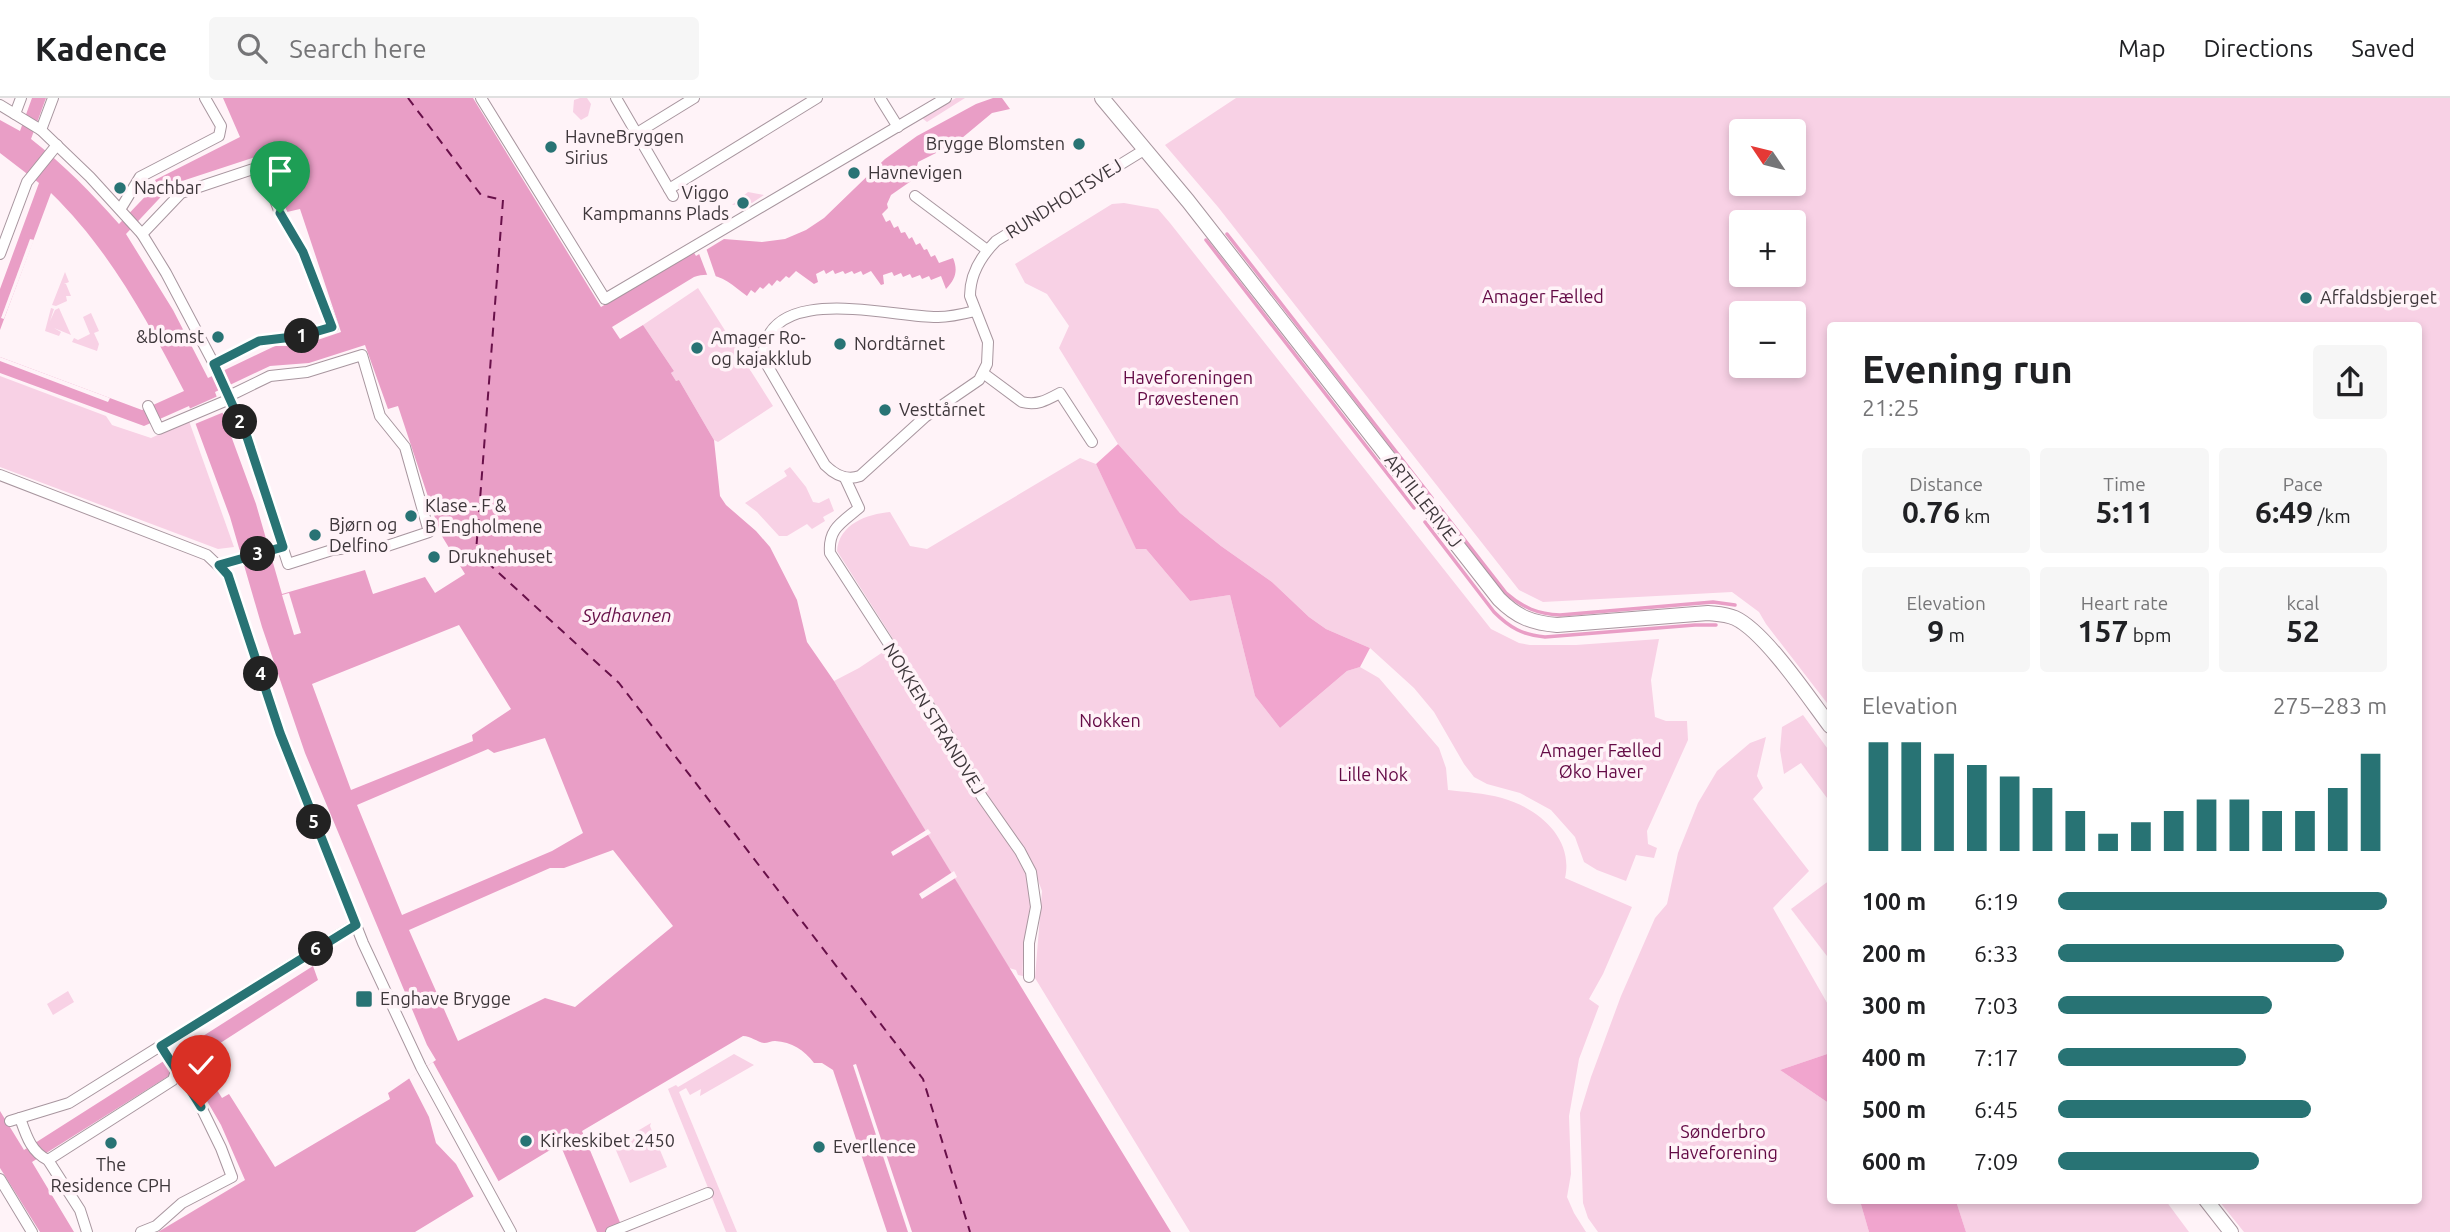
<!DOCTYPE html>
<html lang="en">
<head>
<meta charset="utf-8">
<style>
	body { margin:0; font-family:Ubuntu,sans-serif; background:#f6f6f6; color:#202124; height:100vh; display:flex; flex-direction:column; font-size:26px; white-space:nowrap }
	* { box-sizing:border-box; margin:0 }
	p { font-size:23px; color:#757577 }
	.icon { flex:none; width:38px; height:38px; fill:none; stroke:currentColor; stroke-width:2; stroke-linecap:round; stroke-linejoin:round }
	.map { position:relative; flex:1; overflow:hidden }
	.sheet { position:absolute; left:1827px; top:224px; width:595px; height:882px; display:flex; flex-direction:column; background:#fff; border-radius:7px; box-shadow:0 4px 10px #0003 }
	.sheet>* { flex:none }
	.needle { width:46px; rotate:305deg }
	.tools { position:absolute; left:1729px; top:21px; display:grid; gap:14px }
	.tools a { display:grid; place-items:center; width:77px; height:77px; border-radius:7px; background:#fff; box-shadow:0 4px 10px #0003; font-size:35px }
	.pin { position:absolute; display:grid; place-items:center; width:60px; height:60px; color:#fff; margin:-72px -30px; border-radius:50% 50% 50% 0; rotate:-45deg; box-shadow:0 0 7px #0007 }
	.pin .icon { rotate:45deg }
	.km { position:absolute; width:35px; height:35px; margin:-18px; border-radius:50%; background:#222; color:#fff; font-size:19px; line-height:35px; text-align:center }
	.round { display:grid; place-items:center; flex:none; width:74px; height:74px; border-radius:7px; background:#f6f6f6 }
	.overview { display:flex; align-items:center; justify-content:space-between; height:119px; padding:0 35px }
	h1 { font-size:38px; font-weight:600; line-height:52px }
	.figures { display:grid; grid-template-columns:repeat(3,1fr); gap:10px; height:119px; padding:7px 35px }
	.figures div { display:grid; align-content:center; border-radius:7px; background:#f6f6f6; text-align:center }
	.figures b { font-size:30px; font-weight:600 }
	.figures small { font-size:19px; font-weight:400 }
	.figures p { font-size:19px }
	.chart { height:196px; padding:14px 35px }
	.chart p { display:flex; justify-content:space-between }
	.chart svg { width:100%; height:126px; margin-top:7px; stroke:#287374; stroke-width:6 }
	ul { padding:0 35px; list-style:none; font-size:23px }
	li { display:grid; grid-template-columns:112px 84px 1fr; align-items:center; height:52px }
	li i { height:18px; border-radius:9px; background:#287374 }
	header { display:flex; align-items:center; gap:42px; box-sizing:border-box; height:98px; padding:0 35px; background:#fff; border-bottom:2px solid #e0e0e0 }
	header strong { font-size:33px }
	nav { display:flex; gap:38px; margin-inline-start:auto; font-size:24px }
	.search { width:490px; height:63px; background:#f6f6f6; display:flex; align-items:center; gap:18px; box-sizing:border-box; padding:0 24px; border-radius:7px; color:#757577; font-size:26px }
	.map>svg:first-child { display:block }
</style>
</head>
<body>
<header>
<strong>Kadence</strong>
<div class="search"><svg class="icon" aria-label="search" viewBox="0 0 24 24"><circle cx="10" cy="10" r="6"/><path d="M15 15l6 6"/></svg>Search here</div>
<nav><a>Map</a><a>Directions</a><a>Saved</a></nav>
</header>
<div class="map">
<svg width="2450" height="1134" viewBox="0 0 2450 1134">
	<rect width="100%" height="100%" fill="#fff3f8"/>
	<g fill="#f8d1e5" fill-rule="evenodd">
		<polygon points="580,0 587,0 591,6 588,18 581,22 573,14 574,2"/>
		<polygon points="956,0 965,0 927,24 922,20"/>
		<path d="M 1236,0 L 2450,0 L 2450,1134 L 2244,1134 L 2219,1103 L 2418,1102 L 2418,228 L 1830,228 L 1830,609 L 1766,526 L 1759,514 L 1732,494 L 1543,504 L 1519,492 L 1218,109 L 1165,47 ZM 1794,33 L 1794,86 L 1741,86 L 1741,33 ZM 1794,124 L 1794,177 L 1741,177 L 1741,124 ZM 1794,215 L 1794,268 L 1741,268 L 1741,215 Z"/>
		<polygon points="748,94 764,97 752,105 732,107"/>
		<polygon points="1124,105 1158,111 1170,125 1491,531 1519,545 1530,547 1576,547 1659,541 1651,582 1655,619 1666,623 1687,623 1688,642 1647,733 1648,746 1657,750 1654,760 1636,757 1626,783 1597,772 1584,764 1575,739 1551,712 1520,695 1487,686 1474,679 1464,666 1434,614 1414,590 1370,550 1326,531 1309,519 1272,484 1221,448 1180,415 1118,346 1059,250 1069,228 1047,196 1025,185 1015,166 1112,106"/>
		<polygon points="65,174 69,184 64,186 66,186 71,198 66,198 67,203 56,208 52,207"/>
		<polygon points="698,190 773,308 718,344 714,342 679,282 676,283 671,275 674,273 643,227"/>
		<polygon points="51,210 54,211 50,223 55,212 59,210 71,237 54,230 61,234 59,238 45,233"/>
		<polygon points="91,215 99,233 94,235 99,246 97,253 72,244 74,240 78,242 90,236 83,219"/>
		<polygon points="0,278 106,318 112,327 151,340 189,323 234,449 218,451 0,369"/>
		<path d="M 1080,360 L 1096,366 L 1136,450 L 1146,451 L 1190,503 L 1230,497 L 1255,598 L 1280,630 L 1347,573 L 1360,569 L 1379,580 L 1439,650 L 1446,670 L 1448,692 C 1465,694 1484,695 1502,700 C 1538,710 1574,740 1565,780 L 1632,809 L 1603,876 L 1589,901 L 1599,908 L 1579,961 L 1569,1018 L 1571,1076 L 1567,1099 L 1574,1115 L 1586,1134 L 1190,1134 L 1035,880 L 1042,793 L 1030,761 L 989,702 L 955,638 L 837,453 C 839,426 867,416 890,414 L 910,448 L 927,451 Z"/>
		<polygon points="790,369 806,389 813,404 819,405 829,400 834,413 823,419 825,423 812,431 807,426 787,438 779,438 757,414 745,405 787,378 784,373"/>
		<path d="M 886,552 L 1011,747 C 1016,757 1023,767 1027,777 C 1038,809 1020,845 1023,878 L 1018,877 L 1016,872 L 1009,870 L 834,583 L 859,570 Z"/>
		<polygon points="1803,617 1830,654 1830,704 1801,665 1784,676 1780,652 1782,629"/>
		<polygon points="1766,639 1757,678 1763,690 1753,701 1809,773 1773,810 1830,910 1830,955 1780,972 1830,1006 1830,1102 1860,1103 1869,1134 1598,1134 1588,1120 1583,1105 1580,1015 1591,979 1621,898 1655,820 1667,806 1678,755 1698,705 1717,673 1750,645"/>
		<polygon points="1830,782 1830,862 1791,811"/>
		<polygon points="68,893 74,904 53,917 47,906"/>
		<polygon points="734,956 754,967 700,998 701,991 690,997 686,990 679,994 737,1134 726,1134 668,991 676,987 678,989"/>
		<polygon points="651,1025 650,1028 667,1069 630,1085 615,1050 612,1048"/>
		<polygon points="1956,1103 2166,1103 2189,1134 1966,1134"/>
	</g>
	<g fill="#f1a5ce">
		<polygon points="1118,346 1180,415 1221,448 1272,484 1309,519 1326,531 1370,550 1360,569 1347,573 1280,630 1255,598 1230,497 1190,503 1146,451 1136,451 1096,366"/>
		<polygon points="1830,955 1830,1006 1780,972"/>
		<polygon points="1860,1103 1956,1103 1966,1134 1869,1134"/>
	</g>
	<path fill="#e99ec6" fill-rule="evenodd" d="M 32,0 L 46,0 L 31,41 C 64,67 91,94 119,126 L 157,86 L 155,82 L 240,39 L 223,0 L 473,0 L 601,209 L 693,153 L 696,158 L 724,141 L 762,144 L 785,141 L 806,132 L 824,120 L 885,61 L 917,38 L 976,6 L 993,0 L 1002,0 L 1010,11 L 992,15 L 956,45 L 918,64 L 914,81 L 891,97 L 887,106 L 888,110 L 882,116 L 886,124 L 890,122 L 894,130 L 898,128 L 901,135 L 905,134 L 909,141 L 912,139 L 916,147 L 920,145 L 924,152 L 927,151 L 931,159 L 935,157 L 939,165 L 953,160 C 958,172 956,181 946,191 L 941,178 L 931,182 L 929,178 L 922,181 L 920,177 L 912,180 L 910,176 L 903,179 L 901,175 L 894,178 L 892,174 L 883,177 L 884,186 L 881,187 L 871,173 L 863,177 L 861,173 L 854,176 L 852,173 L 845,176 L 843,173 L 835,176 L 833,172 L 826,176 L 824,172 L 816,176 L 818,184 L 814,186 L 796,173 L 789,180 L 786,178 L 780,184 L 777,182 L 772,188 L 769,185 L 763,191 L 760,189 L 755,195 L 751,192 L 747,198 C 730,185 716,171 694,179 L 612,229 L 620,241 L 643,227 L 674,273 L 671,275 L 676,283 L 679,282 L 714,342 L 720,398 L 726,407 L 756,433 L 770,449 L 797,502 L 807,544 L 834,583 L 1171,1134 L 887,1134 L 833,972 L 822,965 L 814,965 C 804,952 792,944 775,943 C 771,943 768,945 764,945 C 757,944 751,938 743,938 L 582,1033 L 624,1134 L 597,1134 L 560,1046 L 415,1134 L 158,1134 L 245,1082 L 221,1027 L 186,967 L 32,1064 L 74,1134 L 40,1134 L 0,1070 L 0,1013 L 24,1052 L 313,868 L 318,882 L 197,960 L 222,1000 L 229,996 L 275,1069 L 390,1001 L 388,995 L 436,962 L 427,947 L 305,655 L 262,529 L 230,419 L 189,308 L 144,328 L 0,275 L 0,259 L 142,312 L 184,293 C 147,222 109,151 51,95 L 0,232 L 0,191 L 39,85 L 0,55 L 0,22 L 20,33 ZM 267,55 L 287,114 L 300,111 L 341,234 L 300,248 L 275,248 L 208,280 L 173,212 L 126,136 L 173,86 ZM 365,247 L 388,311 L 398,308 L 440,435 L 465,476 L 435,495 L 425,479 L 373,496 L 365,472 L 282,496 L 256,406 L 215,294 L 270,268 L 309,265 ZM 459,527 L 511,611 L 472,637 L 473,643 L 351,692 L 312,586 ZM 545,640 L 583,735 L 552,753 L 402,817 L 357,707 L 488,651 L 494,655 ZM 613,752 L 673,828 L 575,909 L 545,900 L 458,943 L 409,832 L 550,770 L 564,770 Z"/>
	<g fill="#fff3f8">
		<polygon points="30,141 34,142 4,221 1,220"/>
		<polygon points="706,150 716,179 712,180 708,179 698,153"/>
		<polygon points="0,259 110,300 108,304 0,263"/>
		<polygon points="218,298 224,314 195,326 189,311"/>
		<polygon points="269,443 274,459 244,468 239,452"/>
		<polygon points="289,495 301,535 294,537 282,497"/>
		<polygon points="928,731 931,735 893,758 891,754"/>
		<polygon points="954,773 957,779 922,801 919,796"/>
		<polygon points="433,964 499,1084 474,1099 456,1066 436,1045 429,1019 409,980"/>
		<polygon points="856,966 912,1134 908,1134 853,967"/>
	</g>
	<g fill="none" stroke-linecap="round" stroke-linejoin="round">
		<g stroke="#e99ec6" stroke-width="3.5">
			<polyline points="1227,136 1432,400"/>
			<polyline points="1206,142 1414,410"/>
			<path d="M 1439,409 L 1506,495 C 1523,510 1538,516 1560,517 L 1713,504 L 1735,507"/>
			<path d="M 1425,424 L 1494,514 C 1510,530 1523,537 1545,539 L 1695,527 L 1716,527"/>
		</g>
		<polyline stroke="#681049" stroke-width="2" stroke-dasharray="9 7" stroke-linecap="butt" points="408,0 481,97 503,102 476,454 619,585 923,981 970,1134"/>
		<g stroke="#a8969f" stroke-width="12">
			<g id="street">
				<polyline points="481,0 605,201 946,0"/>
				<polyline points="616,0 673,98"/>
				<polyline points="880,0 898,29"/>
				<polyline points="0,7 41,32 90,79 142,136 166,175 214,266 247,339 288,466 332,452 363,448 381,450 429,434 405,349 380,318 362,257 307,274 270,278 229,298"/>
				<polyline points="15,16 21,0"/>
				<polyline points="41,32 53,0"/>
				<polyline points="637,35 694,0"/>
				<polyline points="669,91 817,0"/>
				<polyline points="915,98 987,152"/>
				<polyline points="121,110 140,79 219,38 221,28 205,0"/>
				<polyline points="142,136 181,95 262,68 280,115 303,154 333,229 301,238 259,243 214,266"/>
				<polyline points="0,156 27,84 57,47"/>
				<path d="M 975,213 C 963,216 951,219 938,219 C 892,220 766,182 763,260 L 825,367 C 835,377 846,383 860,378 L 925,319 L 979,282 L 987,266 L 988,244 L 970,198 C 970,176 981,158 996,143 L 1144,52"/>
				<path d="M 983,275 L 1022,304 C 1037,308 1047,302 1060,295 L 1092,344"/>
				<polyline points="148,308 159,331 230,301"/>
				<polyline points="0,377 207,457 228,477 280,635 363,845 421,969 511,1134"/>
				<path d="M 845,380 L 859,410 C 841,425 828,431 830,455 L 951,642 L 982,699 L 1020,753 L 1031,774 L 1036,809 L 1029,845 L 1029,879"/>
				<polyline points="219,467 283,449"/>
				<path d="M 20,1020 C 26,1037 31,1054 48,1062 L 80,1112 L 87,1134"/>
				<polyline points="10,1023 69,1005 356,826"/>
				<polyline points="48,1062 173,982 176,973"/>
				<polyline points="0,1081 32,1134"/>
				<polyline points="141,1134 156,1128 182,1105 232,1079 221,1050 201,1009 182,976 176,973 161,948"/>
				<polyline points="611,1134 708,1095"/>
			</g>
		</g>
		<g stroke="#a8969f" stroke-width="16">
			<g id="secondary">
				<path d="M 1102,0 L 1188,103 L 1499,501 C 1517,519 1532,525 1557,527 L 1708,515 C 1718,516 1726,516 1735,520 C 1765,534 1809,600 1830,628"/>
				<polyline points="2206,1102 2231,1134"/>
			</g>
		</g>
		<use href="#street" stroke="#fff" stroke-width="10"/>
		<use href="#secondary" stroke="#fff" stroke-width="14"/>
	</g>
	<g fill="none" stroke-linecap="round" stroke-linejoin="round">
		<g stroke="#fff" stroke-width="14">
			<path id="route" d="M 201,1009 C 188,987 174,970 161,948 L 356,827 L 280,635 L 228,477 L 219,467 L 283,449 L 247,339 L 214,266 L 259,243 L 301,238 L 332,229 L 303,154 L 280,115"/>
		</g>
		<use href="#route" stroke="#287374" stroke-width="9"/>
	</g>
	<g fill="#287374" stroke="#fff3f8" stroke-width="2.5">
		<circle cx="1079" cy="46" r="7"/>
		<circle cx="551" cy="49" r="7"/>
		<circle cx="854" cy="75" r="7"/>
		<circle cx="120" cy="90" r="7"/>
		<circle cx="743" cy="105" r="7"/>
		<circle cx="2306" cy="200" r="7"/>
		<circle cx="218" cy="239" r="7"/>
		<circle cx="840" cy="246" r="7"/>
		<circle cx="697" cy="250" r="7"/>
		<circle cx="885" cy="312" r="7"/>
		<circle cx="411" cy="418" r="7"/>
		<circle cx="315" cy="437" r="7"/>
		<circle cx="434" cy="459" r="7"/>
		<rect x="355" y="892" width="18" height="18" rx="3.5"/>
		<circle cx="526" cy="1043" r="7"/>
		<circle cx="111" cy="1045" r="7"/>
		<circle cx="819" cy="1049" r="7"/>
	</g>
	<g text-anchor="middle" stroke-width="7" stroke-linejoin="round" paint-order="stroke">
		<g font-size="18" fill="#3e373b" stroke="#fff3f8" text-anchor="start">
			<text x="565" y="45">HavneBryggen<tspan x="565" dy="21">Sirius</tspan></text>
			<text x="1065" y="52" text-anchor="end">Brygge Blomsten</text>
			<text x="868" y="81">Havnevigen</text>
			<text x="134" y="96">Nachbar</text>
			<text x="729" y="101" text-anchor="end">Viggo<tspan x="729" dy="21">Kampmanns Plads</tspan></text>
			<text x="2320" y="206">Affaldsbjerget</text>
			<text x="204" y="245" text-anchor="end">&amp;blomst</text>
			<text x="711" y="246">Amager Ro-<tspan x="711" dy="21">og kajakklub</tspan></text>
			<text x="854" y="252">Nordtårnet</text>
			<text x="899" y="318">Vesttårnet</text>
			<text x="425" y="414">Klase - F &amp;<tspan x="425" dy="21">B Engholmene</tspan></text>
			<text x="329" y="433">Bjørn og<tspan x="329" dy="21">Delfino</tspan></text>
			<text x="448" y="465">Druknehuset</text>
			<text x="380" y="907">Enghave Brygge</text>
			<text x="540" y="1049">Kirkeskibet 2450</text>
			<text x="833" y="1055">Everllence</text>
			<text x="111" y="1073" text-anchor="middle">The<tspan x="111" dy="21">Residence CPH</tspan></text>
		</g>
		<g font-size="18" fill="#3e373b" stroke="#fff3f8">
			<text transform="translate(1064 101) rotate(-32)" y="6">RUNDHOLTSVEJ</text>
			<text transform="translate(1423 403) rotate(52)" y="6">ARTILLERIVEJ</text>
			<text transform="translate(934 621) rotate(58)" y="6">NOKKEN STRANDVEJ</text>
		</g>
		<g font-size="18" fill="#630a45" stroke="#fff3f8">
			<text x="1543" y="205">Amager Fælled</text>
			<text x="1188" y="286">Haveforeningen<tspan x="1188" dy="21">Prøvestenen</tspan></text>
			<text x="1110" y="629">Nokken</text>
			<text x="1601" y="659">Amager Fælled<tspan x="1601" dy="21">Øko Haver</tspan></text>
			<text x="1373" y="683">Lille Nok</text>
			<text x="1723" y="1040">Sønderbro<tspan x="1723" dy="21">Haveforening</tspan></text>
		</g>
		<g font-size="19" font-style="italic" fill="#681049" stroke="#fff3f8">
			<text x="627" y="524">Sydhavnen</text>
		</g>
	</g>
</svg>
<div class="tools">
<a><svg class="needle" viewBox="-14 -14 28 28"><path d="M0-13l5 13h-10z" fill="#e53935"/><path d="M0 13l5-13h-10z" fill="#757577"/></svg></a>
<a>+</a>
<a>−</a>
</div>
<div class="pin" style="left:280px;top:115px;background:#1e9e55"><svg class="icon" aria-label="arrive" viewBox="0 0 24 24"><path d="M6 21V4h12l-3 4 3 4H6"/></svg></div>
<div class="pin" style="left:201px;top:1009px;background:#d93025"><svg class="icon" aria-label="check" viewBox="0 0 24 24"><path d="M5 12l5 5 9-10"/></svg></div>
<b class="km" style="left:302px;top:238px">1</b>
<b class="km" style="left:240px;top:324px">2</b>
<b class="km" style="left:258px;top:456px">3</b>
<b class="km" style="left:261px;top:576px">4</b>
<b class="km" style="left:314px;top:724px">5</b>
<b class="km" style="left:316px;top:851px">6</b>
<section class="sheet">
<div class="overview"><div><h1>Evening run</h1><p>21:25</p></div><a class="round"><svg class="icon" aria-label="share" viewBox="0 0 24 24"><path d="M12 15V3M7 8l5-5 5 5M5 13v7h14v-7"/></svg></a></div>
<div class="figures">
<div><p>Distance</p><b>0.76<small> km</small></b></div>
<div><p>Time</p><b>5:11</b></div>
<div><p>Pace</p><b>6:49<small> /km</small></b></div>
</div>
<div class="figures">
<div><p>Elevation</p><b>9<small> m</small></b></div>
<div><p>Heart rate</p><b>157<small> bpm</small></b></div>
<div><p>kcal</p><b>52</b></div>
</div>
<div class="chart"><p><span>Elevation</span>275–283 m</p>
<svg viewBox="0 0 160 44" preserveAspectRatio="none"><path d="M5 44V6M15 44V6M25 44V10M35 44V14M45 44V18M55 44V22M65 44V30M75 44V38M85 44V34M95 44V30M105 44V26M115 44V26M125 44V30M135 44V30M145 44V22M155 44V10"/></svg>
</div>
<ul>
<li><b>100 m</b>6:19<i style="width:100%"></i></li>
<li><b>200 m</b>6:33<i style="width:87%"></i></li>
<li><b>300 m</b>7:03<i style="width:65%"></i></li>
<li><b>400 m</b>7:17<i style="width:57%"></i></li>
<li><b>500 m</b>6:45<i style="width:77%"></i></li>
<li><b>600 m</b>7:09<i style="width:61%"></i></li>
</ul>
</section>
</div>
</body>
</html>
